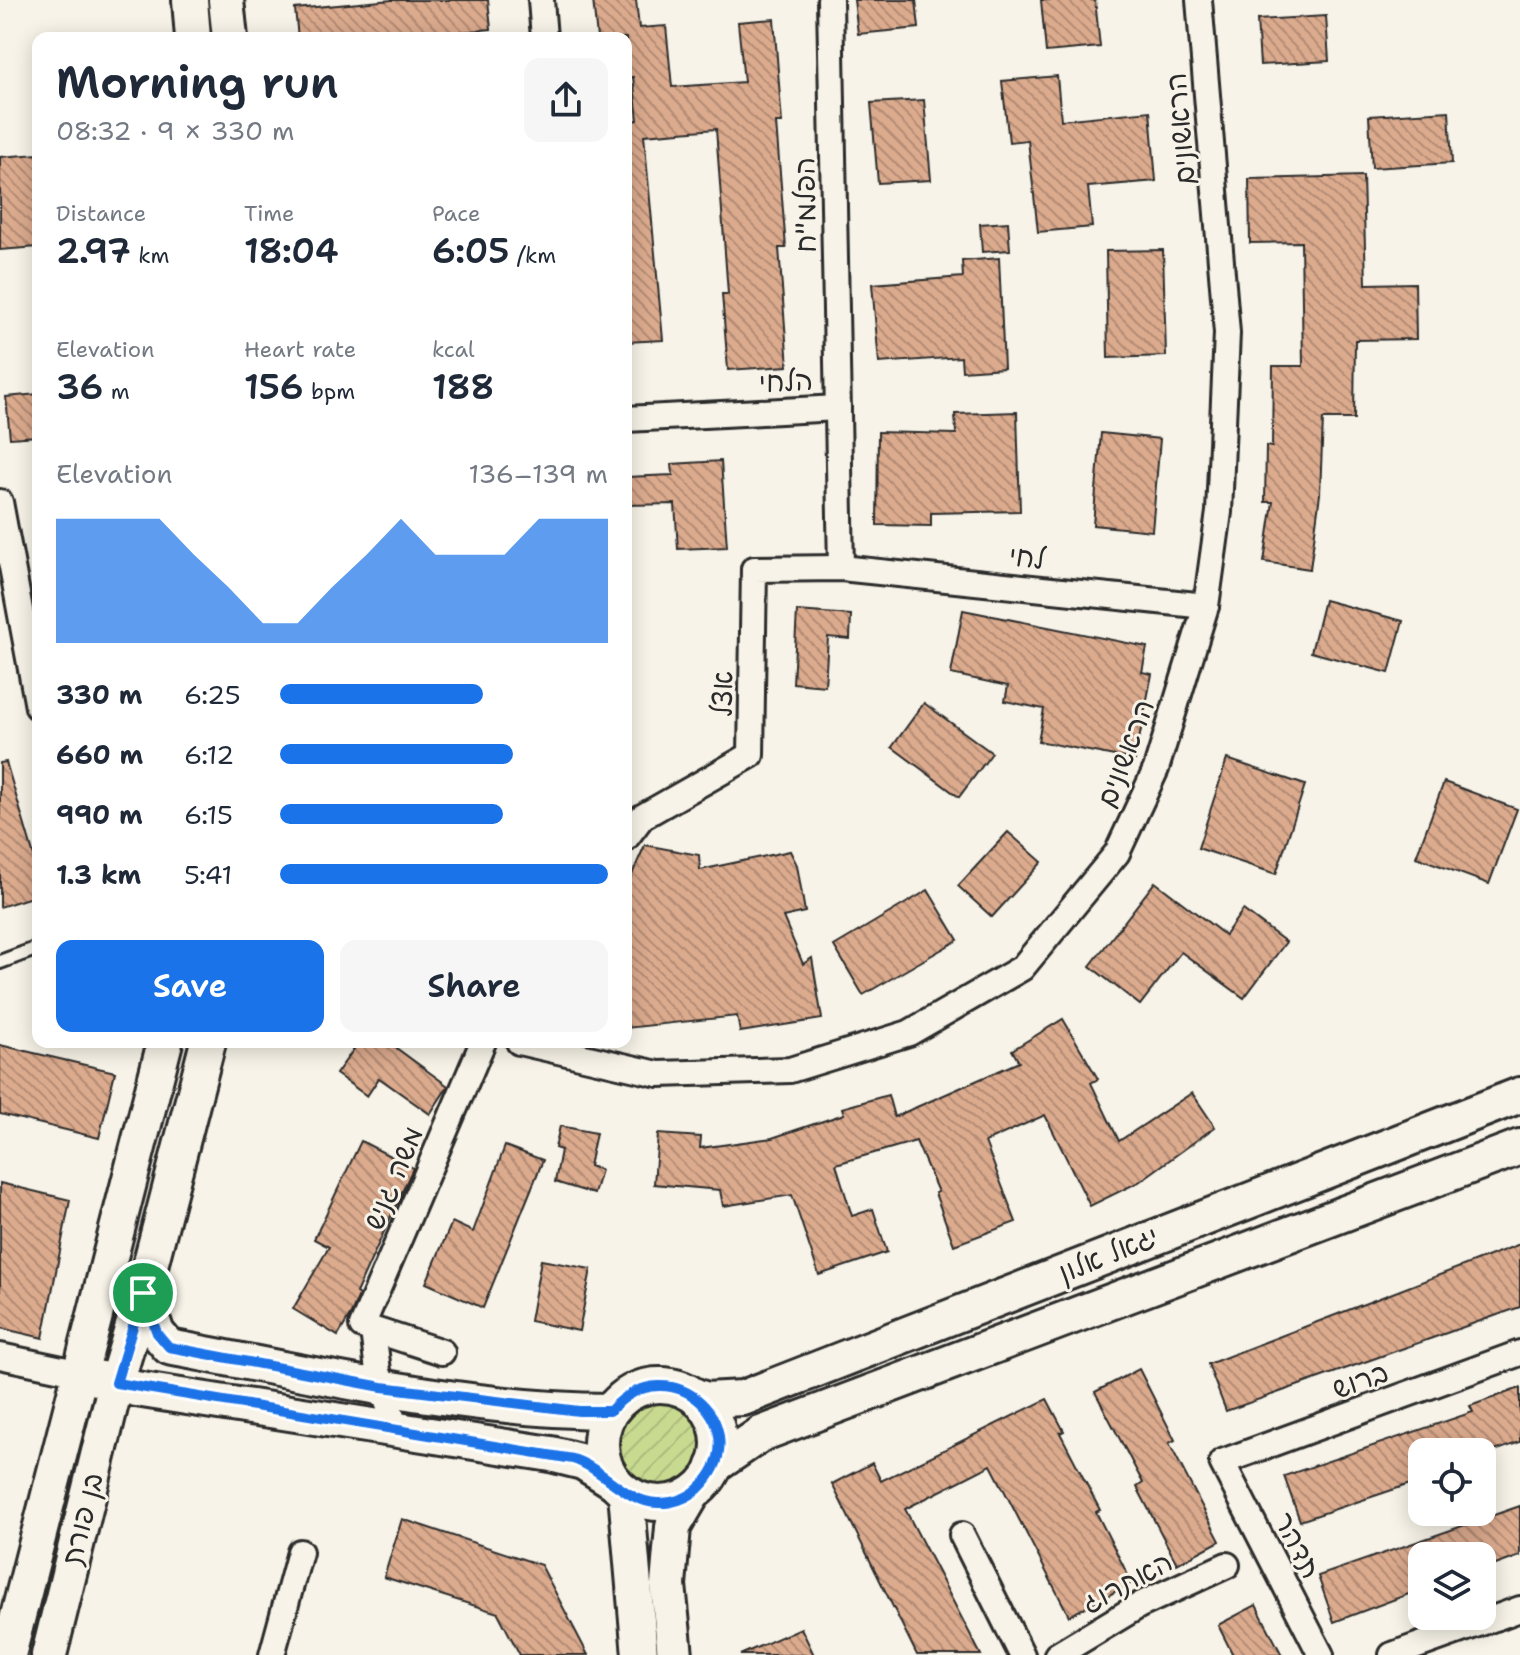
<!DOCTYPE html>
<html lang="en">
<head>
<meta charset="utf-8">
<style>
	body { margin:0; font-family:"Shantell Sans","Playpen Sans Hebrew",sans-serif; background:#f6f6f7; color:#1f2937; height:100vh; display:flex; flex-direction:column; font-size:30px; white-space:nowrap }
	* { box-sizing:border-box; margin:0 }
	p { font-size:26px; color:#747a83 }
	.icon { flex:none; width:44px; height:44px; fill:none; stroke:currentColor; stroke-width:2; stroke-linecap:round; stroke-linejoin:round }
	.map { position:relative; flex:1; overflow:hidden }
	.side { position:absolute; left:32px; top:32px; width:600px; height:1016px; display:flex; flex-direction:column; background:#fff; border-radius:16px; box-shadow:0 4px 20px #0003 }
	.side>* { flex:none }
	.controls { position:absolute; left:1408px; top:1438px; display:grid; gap:16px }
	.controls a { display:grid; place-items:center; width:88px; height:88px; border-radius:16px; background:#fff; box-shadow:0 4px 20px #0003; font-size:40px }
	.pin { position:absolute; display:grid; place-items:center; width:68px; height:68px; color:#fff; margin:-34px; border:4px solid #fff; border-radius:50%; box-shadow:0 2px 8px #0007 }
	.round { display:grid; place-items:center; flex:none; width:84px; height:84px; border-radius:16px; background:#f6f6f7 }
	.summary { display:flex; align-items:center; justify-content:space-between; height:136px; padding:0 24px }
	h1 { font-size:44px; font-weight:600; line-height:60px }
	.metrics { display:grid; grid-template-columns:repeat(3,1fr); gap:12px; height:136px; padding:8px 24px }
	.metrics div { display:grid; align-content:center }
	.metrics b { font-size:34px; font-weight:600 }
	.metrics small { font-size:22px; font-weight:400 }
	.metrics p { font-size:22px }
	.chart { height:224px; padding:16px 24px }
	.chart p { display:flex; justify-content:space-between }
	.chart svg { width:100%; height:144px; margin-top:8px; fill:#1a73e8; opacity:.7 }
	.primary-button { display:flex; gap:16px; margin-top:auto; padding:16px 24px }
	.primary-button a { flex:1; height:92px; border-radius:16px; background:#1a73e8; color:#fff; font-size:32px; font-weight:600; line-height:92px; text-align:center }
	.primary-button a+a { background:#f6f6f7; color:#1f2937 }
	ul { padding:0 24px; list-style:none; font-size:26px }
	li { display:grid; grid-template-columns:128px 96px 1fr; align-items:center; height:60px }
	li i { height:20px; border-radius:10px; background:#1a73e8 }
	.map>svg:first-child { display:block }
</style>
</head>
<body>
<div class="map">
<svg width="1520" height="1655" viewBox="0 0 1520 1655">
	<defs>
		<pattern id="garden-furrows" width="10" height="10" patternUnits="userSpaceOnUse" patternTransform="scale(2)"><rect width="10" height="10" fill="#c7da8f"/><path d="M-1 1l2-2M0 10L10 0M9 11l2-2" fill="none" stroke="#abbb7c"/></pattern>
		<pattern id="building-back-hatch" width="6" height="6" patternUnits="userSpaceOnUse" patternTransform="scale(2)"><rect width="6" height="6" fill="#dcab8e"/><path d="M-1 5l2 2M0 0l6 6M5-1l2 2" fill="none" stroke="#b38b74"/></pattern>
	</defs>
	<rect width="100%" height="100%" fill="#f7f3e8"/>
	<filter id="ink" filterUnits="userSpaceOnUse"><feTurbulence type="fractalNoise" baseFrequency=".0125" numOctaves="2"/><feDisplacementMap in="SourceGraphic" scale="16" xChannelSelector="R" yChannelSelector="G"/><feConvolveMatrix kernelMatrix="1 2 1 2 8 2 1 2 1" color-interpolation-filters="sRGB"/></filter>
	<g filter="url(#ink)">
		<circle fill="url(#garden-furrows)" stroke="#79825d" stroke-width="2" cx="660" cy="1444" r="48"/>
		<g fill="url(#building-back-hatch)" stroke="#2b2b2b" stroke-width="2">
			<polygon points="392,0 488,0 491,29 400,38 298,38 295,9"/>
			<polygon points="593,0 636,0 639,28 666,26 672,87 744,82 738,22 774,19 782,123 776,123 786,248 779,248 788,366 728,370 722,294 728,294 716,129 644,135 663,340 626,342 626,121 638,120 633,77 626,78 626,38 597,38"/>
			<polygon points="854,0 916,0 919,28 858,34"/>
			<polygon points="1041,0 1095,0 1100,47 1046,52"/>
			<polygon points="1326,16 1329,61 1260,65 1257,20"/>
			<polygon points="1057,76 1061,120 1150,111 1156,181 1088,187 1092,227 1038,232 1028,140 1009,142 1002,81"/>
			<polygon points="924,100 931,180 878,183 871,103"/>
			<polygon points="1449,111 1452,163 1372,168 1369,116"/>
			<polygon points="38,154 38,247 0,250 0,157"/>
			<polygon points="1363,176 1366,284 1415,283 1416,339 1355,340 1354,419 1323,419 1320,494 1310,569 1264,562 1273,502 1265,502 1266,446 1272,447 1273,366 1303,366 1301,242 1250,243 1249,179"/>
			<polygon points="1008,222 1010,250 982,252 980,224"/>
			<polygon points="1163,250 1166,356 1108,358 1106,251"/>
			<polygon points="999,258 1004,368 962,371 961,357 879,363 872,284 963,277 962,261"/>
			<polygon points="38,394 38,436 10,438 6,397"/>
			<polygon points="1017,412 1020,511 931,513 931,526 877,525 878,432 956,434 955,414"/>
			<polygon points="1101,433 1160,439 1152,531 1093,525"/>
			<polygon points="721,461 727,547 678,549 675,504 626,505 626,477 673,475 672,464"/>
			<polygon points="1324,600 1403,621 1389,673 1311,652"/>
			<polygon points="963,610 1147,647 1142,672 1152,674 1135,760 1038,741 1044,709 1005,701 1008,686 951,674"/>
			<polygon points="797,611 851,615 850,639 828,637 825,686 793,683"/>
			<polygon points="924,703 992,753 959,797 892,747"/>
			<polygon points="1227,759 1305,785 1276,874 1198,848"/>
			<polygon points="6,762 38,870 38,895 0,907 0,763"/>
			<polygon points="1444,782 1517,809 1489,884 1416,857"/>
			<polygon points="1008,832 1042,862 992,917 958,886"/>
			<polygon points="645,845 699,855 700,870 790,851 797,865 805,912 783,917 803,964 812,958 822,1019 740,1032 737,1016 626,1028 626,888"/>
			<polygon points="1155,882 1225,935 1243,910 1286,942 1244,998 1181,952 1140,1005 1090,966"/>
			<polygon points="928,890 958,940 863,995 834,946"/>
			<polygon points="1063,1019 1098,1079 1091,1083 1119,1141 1192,1093 1215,1127 1139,1182 1090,1206 1045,1115 985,1142 1016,1222 954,1245 935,1193 938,1192 916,1141 836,1164 852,1216 873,1209 887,1252 819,1275 792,1195 723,1206 720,1190 654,1184 658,1134 701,1137 700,1148 772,1138 844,1114 842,1108 888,1095 894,1117 1019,1062 1012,1050"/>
			<polygon points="359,1042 388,1042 448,1086 430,1114 379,1078 367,1096 336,1074"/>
			<polygon points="0,1045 115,1072 99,1138 0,1114"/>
			<polygon points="560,1126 596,1133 589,1166 601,1170 594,1194 555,1182 561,1150 555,1148"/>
			<polygon points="361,1141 413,1168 356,1293 359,1295 352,1312 338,1336 293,1309 329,1247 314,1239"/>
			<polygon points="505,1146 543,1160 483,1308 426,1283 452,1222 473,1232"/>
			<polygon points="0,1183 70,1200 43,1338 0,1328"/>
			<polygon points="1520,1244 1520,1307 1226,1411 1208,1364"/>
			<polygon points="541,1260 591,1269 579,1331 530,1321"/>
			<polygon points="1139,1369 1175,1440 1169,1443 1220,1541 1177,1564 1137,1487 1143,1483 1095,1392"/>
			<polygon points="1520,1388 1520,1442 1492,1452 1422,1452 1422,1480 1300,1521 1284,1476 1473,1412 1470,1406"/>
			<polygon points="1047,1399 1064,1431 1060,1433 1100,1510 1096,1512 1132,1583 1069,1616 991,1465 905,1509 981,1655 917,1655 832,1484 872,1463 881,1481"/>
			<polygon points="1520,1506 1520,1556 1482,1570 1482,1556 1422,1556 1422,1589 1334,1622 1318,1576"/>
			<polygon points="402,1519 541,1565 588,1655 520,1655 498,1613 384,1577"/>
			<polygon points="1256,1605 1282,1655 1233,1655 1218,1625"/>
			<polygon points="801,1628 814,1655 740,1655"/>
		</g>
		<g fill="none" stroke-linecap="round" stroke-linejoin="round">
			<g stroke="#2b2b2b" stroke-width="18">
				<polyline id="lane" points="0,962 38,948"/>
			</g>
			<g stroke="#2b2b2b" stroke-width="30">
				<g id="street">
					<polyline points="541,0 544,38"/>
					<polyline points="830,0 841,568"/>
					<polyline points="626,419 838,408"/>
					<polyline points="0,502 38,707"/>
					<polyline points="626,838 642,817 751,755 754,569 841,568 1206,606"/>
					<polyline points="519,1042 658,1074 790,1070 909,1033 1022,968 1117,853 1156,769 1206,606 1219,512 1227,333 1199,0"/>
					<polyline points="373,1330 378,1371 396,1430"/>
					<polyline points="442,1352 362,1326 483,1042"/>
					<polyline points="0,1356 81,1373"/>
					<polyline points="962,1535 1022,1655"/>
					<polyline points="272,1655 300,1552"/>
					<polyline points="1057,1655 1140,1605 1227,1565"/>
					<polyline points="1321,1655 1222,1462 1520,1353"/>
					<polyline points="1392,1655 1520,1609"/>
				</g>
			</g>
			<g stroke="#2b2b2b" stroke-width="40">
				<g id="secondary">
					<polyline points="190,0 193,38"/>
					<polyline points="226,0 230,38"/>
					<path d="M 143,1293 L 157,1333 L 169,1347 C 314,1374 463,1410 610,1411"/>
					<polyline points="97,1378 136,1389 551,1454 583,1462 613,1481"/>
					<circle cx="660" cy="1444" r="59"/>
					<polyline points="695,1396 706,1400 743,1398 1520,1095"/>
					<polyline points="714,1466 761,1434 1520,1147"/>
					<polyline points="626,1493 640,1655"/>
					<polyline points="8,1655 165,1042"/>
					<polyline points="49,1655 116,1383 143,1293 208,1042"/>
					<polyline points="675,1655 668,1585 673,1527 693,1493"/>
				</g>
			</g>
			<use href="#lane" stroke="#f7f3e8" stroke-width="12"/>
			<use href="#street" stroke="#f7f3e8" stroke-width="24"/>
			<use href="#secondary" stroke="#f7f3e8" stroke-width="34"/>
		</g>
	</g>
	<g fill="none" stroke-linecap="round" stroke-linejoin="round" filter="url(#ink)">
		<g stroke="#fff" stroke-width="16">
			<path id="route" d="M 143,1293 L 157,1333 L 169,1347 L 382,1387 L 579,1411 L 610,1411 C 672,1342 761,1431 698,1489 C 688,1498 672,1504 658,1503 C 625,1502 604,1469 573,1459 L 116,1383 Z"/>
		</g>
		<use href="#route" stroke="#1a73e8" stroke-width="10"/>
	</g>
	<g text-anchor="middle" stroke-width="6" stroke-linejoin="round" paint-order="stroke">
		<g font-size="28" fill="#2b2b2b" stroke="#f7f3e8">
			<text transform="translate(1180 129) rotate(-95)" y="10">הראשונים</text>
			<text transform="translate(805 205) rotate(-91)" y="10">הפלמ"ח</text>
			<text transform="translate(786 381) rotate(-3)" y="10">הלחי</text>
			<text transform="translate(1027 557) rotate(6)" y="10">לחי</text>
			<text transform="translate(722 694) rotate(-89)" y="10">אצל</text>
			<text transform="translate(1125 753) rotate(-69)" y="10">הראשונים</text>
			<text transform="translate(393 1178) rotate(-67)" y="10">משה גניש</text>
			<text transform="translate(1108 1254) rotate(-22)" y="10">יגאל אלון</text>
			<text transform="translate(1360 1380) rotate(-20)" y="10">ברוש</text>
			<text transform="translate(82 1519) rotate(-76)" y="10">בן פורת</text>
			<text transform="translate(1298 1545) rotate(63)" y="10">תדהר</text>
			<text transform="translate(1127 1582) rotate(-28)" y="10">האתרוג</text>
		</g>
	</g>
</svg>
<div class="controls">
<a><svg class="icon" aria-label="locate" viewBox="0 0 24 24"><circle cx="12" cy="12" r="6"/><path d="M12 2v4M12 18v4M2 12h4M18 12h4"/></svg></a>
<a><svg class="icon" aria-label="layers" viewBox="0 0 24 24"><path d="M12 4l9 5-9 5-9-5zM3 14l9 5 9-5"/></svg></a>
</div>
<div class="pin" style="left:143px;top:1293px;background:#1e9e55"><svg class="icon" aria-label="arrive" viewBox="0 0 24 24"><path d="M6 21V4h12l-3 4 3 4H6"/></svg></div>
<section class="side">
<div class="summary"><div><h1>Morning run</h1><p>08:32 · 9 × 330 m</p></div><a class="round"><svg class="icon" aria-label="share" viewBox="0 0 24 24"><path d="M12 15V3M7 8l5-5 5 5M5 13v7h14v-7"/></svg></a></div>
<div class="metrics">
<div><p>Distance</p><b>2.97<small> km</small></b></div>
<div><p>Time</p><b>18:04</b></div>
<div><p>Pace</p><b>6:05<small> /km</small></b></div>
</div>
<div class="metrics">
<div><p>Elevation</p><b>36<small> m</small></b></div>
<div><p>Heart rate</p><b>156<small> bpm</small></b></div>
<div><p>kcal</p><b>188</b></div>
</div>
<div class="chart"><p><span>Elevation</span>136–139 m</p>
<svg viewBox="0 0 160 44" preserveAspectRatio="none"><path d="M0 44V6L10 6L20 6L30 6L40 17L50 27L60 38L70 38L80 27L90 17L100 6L110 17L120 17L130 17L140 6L150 6L160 6V44z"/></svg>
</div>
<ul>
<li><b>330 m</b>6:25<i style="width:62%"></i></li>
<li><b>660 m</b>6:12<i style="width:71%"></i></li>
<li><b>990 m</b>6:15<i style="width:68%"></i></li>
<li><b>1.3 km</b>5:41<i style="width:100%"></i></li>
</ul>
<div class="primary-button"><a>Save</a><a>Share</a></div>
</section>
</div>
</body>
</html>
